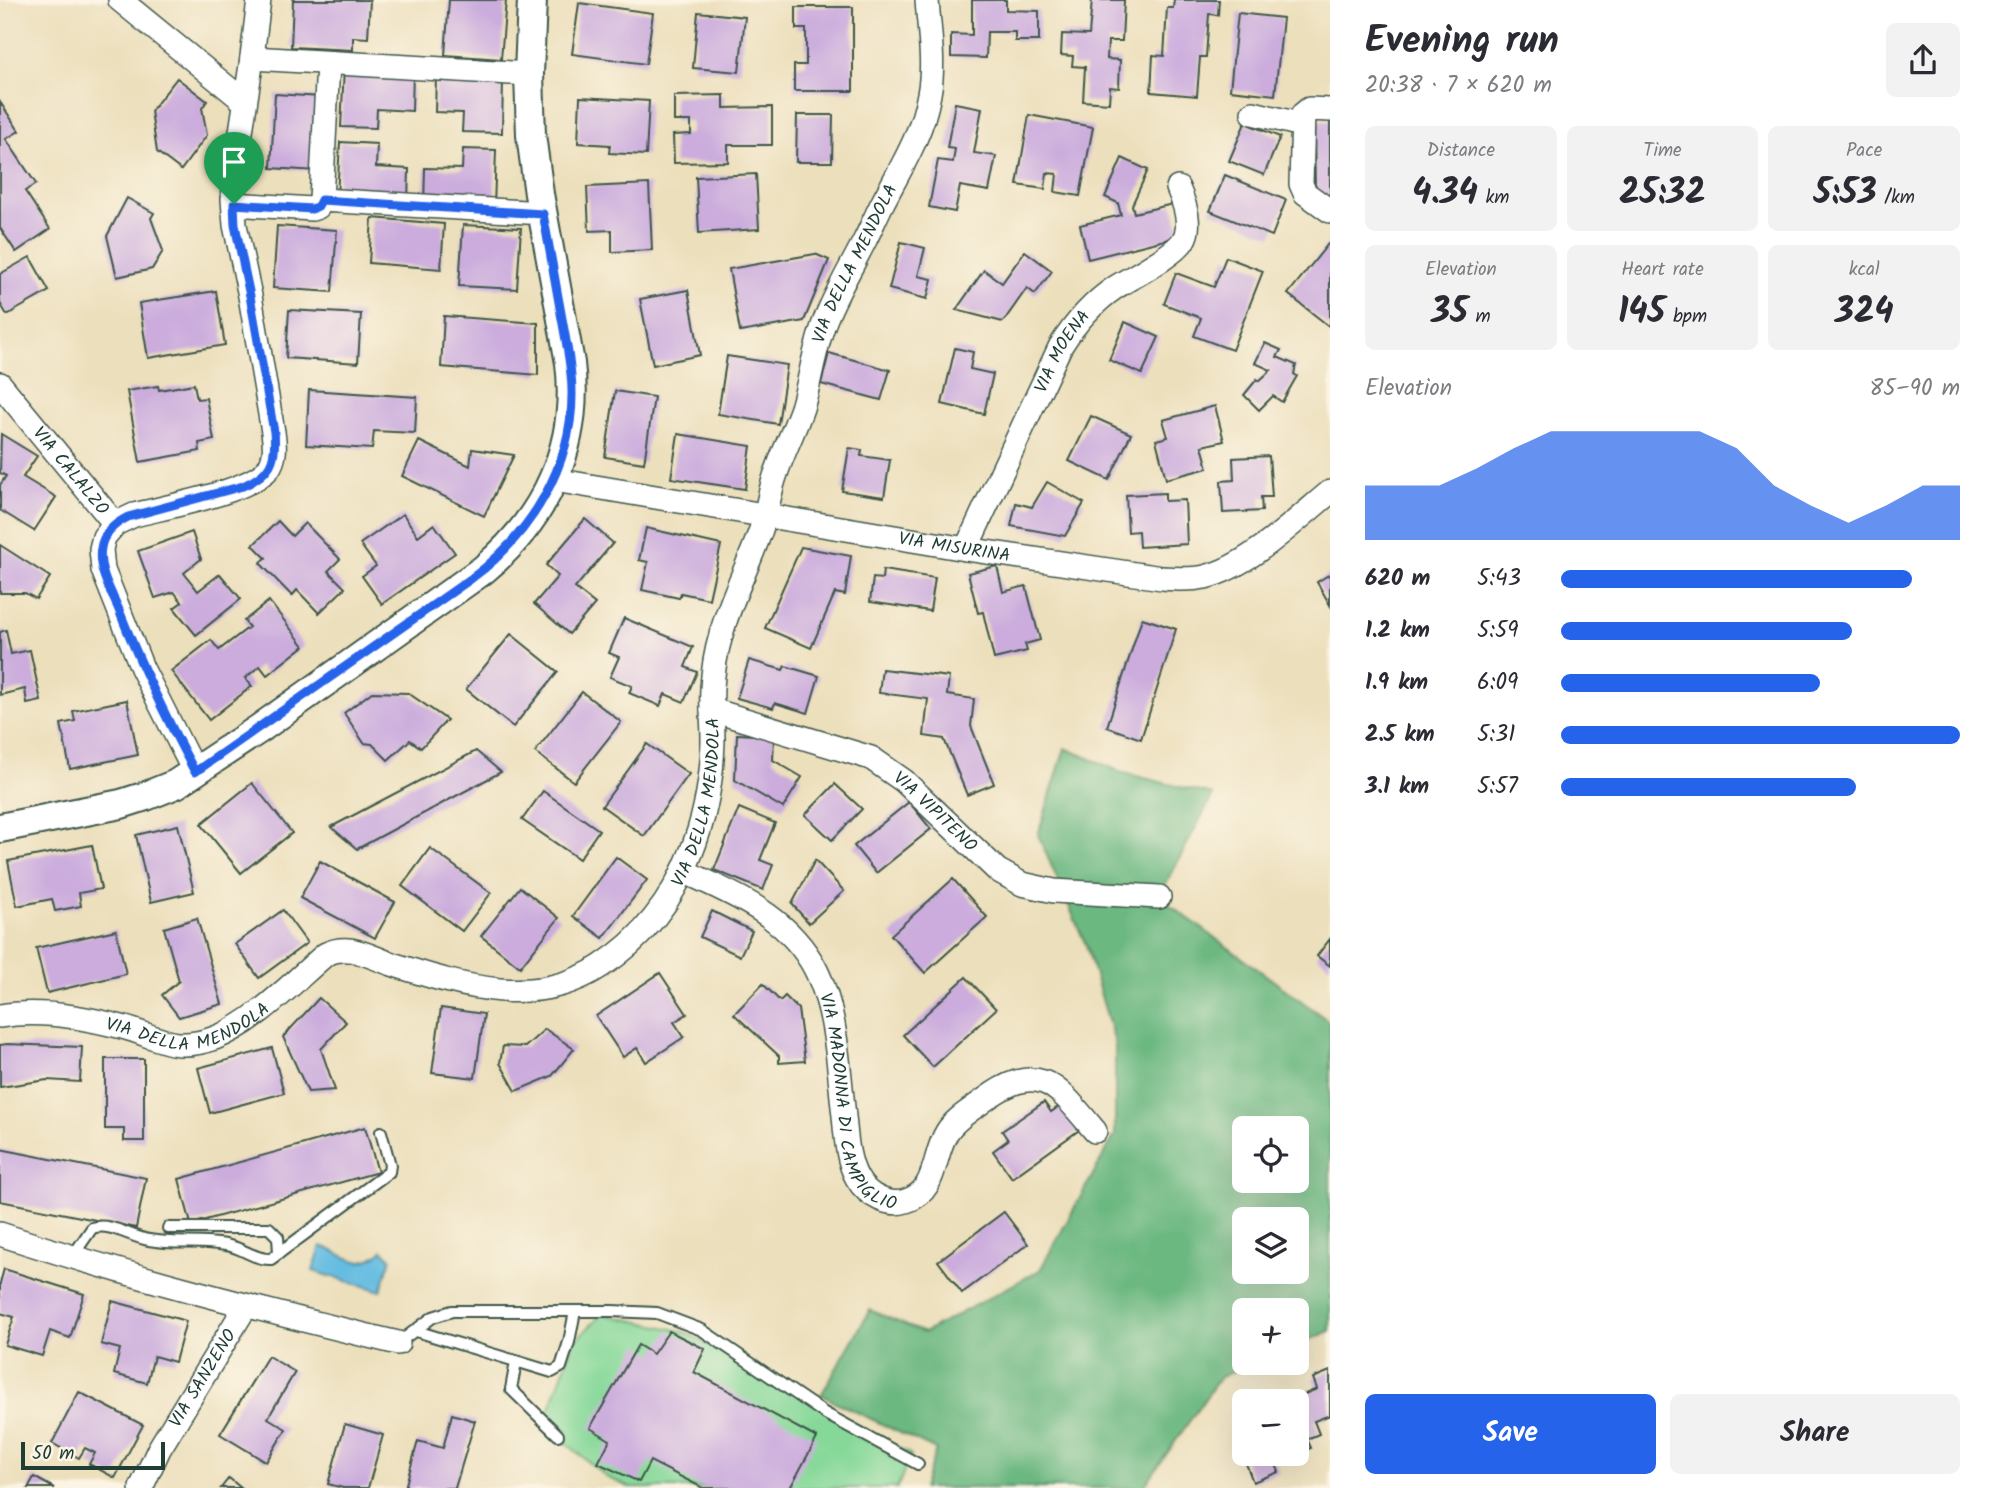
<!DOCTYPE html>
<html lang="en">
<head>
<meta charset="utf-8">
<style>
	body { margin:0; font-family:Kalam,sans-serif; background:#f2f2f3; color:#2b2b33; height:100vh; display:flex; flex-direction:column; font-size:26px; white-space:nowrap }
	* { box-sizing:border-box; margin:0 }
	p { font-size:23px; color:#7c7c81 }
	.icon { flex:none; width:38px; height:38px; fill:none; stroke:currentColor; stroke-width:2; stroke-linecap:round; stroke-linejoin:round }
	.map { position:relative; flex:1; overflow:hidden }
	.panel { display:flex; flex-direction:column; background:#fff; width:665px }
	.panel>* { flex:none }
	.controls { position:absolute; left:1232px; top:1116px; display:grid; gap:14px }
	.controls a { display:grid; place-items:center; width:77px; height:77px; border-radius:10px; background:#fff; box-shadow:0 7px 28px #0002; font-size:35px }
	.scale { position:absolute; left:21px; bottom:18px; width:144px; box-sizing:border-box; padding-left:7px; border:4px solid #1f3d34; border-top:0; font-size:19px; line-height:24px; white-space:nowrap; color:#1f3d34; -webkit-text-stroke:5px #fcf5e5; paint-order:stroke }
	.pin { position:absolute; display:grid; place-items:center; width:60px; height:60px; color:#fff; margin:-72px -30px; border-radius:50% 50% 50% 0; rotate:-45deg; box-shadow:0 0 7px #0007 }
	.pin .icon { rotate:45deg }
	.round { display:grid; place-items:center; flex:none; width:74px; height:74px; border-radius:10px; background:#f2f2f3 }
	.head { display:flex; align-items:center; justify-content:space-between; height:119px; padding:0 35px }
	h1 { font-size:38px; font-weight:800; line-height:52px }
	.figures { display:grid; grid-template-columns:repeat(3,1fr); gap:10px; height:119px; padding:7px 35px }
	.figures div { display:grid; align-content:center; border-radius:10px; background:#f2f2f3; text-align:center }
	.figures b { font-size:35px; font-weight:800 }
	.figures small { font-size:19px; font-weight:400 }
	.figures p { font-size:19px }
	.chart { height:196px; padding:14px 35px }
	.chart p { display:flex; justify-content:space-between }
	.chart svg { width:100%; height:126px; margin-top:7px; fill:#2563eb; opacity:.7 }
	.button { display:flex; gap:14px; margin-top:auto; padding:14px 35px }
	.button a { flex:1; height:80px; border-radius:10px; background:#2563eb; color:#fff; font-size:28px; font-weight:800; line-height:80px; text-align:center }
	.button a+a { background:#f2f2f3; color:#2b2b33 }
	ul { padding:0 35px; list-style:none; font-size:23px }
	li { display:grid; grid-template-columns:112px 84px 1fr; align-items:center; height:52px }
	li i { height:18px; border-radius:9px; background:#2563eb }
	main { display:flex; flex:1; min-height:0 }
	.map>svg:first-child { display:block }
</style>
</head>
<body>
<main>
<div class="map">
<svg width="1330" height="1488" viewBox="0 0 1330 1488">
	<rect width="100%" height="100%" fill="#fcf5e5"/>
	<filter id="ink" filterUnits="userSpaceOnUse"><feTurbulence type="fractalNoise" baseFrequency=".0143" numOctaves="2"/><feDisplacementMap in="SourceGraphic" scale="14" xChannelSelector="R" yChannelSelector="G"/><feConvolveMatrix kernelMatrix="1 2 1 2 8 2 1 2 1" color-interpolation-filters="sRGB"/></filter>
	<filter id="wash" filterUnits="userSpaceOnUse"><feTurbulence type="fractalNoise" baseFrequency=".00686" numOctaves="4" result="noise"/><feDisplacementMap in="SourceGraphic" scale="28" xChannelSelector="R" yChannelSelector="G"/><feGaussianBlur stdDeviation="1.57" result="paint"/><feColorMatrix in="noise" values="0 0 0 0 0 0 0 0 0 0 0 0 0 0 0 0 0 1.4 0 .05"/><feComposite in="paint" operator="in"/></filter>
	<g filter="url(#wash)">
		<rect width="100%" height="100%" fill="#ecdfbc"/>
		<polygon fill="#86d899" stroke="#528a66" stroke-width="2" points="602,1314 683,1331 911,1455 897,1488 631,1488 606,1477 544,1424 574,1342"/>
		<path fill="#6cb881" stroke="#467a5a" stroke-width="2" fill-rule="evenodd" d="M 1065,748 L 1124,773 L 1213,795 L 1159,897 L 1330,1022 L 1330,1331 L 1297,1345 L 1297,1311 L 1244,1311 L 1244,1363 L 1254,1363 L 1220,1377 L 1143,1488 L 923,1488 L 936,1450 L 821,1395 L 870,1310 L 924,1333 L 1040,1270 L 1115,1135 L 1115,1043 L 1086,945 L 1038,835 ZM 1244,1129 L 1297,1129 L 1297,1181 L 1244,1181 ZM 1244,1220 L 1297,1220 L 1297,1272 L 1244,1272 Z"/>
		<path fill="#64bce1" stroke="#427c8a" stroke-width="2" d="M 321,1246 C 345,1253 358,1274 383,1250 L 391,1258 L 381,1291 L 313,1271 Z"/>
		<g id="blocks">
			<g fill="#cbacdd">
				<polygon points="293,0 370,0 368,38 353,37 353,50 291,47"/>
				<polygon points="449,0 506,0 501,59 445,55"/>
				<polygon points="972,0 1006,0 1006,10 1039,11 1039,41 1015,41 1015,32 987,32 986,58 951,57 951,34 972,35"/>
				<polygon points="1092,0 1124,0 1122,41 1108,41 1107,59 1120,60 1119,88 1110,87 1109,103 1083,101 1085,67 1072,66 1073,56 1061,55 1062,34 1089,35"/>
				<polygon points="1174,0 1219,0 1218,15 1209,14 1206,57 1200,57 1197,96 1151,92 1153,55 1164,56 1167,8 1173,8"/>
				<polygon points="579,3 653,13 646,64 572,54"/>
				<polygon points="796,7 853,7 853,91 794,91 794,65 806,65 806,29 796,29"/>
				<polygon points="698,12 745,17 739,72 693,68"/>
				<polygon points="1238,13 1283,18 1275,95 1230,90"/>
				<polygon points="344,68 413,71 412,111 377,109 376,128 341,127"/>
				<polygon points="436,76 503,78 502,133 462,132 463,113 435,112"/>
				<polygon points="177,78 207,101 202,108 207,135 181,170 157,152 151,111"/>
				<polygon points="275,94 321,97 317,171 271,168"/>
				<polygon points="724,95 724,108 772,107 772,145 728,145 728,162 674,163 673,135 691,134 691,121 674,121 674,96"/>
				<polygon points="580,97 649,101 646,155 609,153 610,145 578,143"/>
				<polygon points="0,102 19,131 6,139 36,184 25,191 50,229 16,252 0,228"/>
				<polygon points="955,103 982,108 974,153 996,156 989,191 960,186 955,212 929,207 938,160 953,162 955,149 947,148"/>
				<polygon points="797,115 833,115 832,162 796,162"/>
				<polygon points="1029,115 1093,127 1080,196 1055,192 1057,174 1047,173 1045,189 1017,185"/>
				<polygon points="1314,121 1330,121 1330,201 1315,191"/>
				<polygon points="1245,123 1280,137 1264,175 1229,161"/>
				<polygon points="340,142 377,144 376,167 409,169 408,201 337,197"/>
				<polygon points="463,149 496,150 494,208 424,206 425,168 462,169"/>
				<polygon points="1122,158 1148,170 1132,205 1134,213 1173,204 1181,236 1088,259 1080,225 1121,215 1118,203 1105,197"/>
				<polygon points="756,174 759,229 699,233 696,177"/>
				<polygon points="1225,175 1286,200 1272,236 1210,211"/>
				<polygon points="649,184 652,250 612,252 612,230 589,231 587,187"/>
				<polygon points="127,198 154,213 151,218 163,251 152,269 117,277 107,236"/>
				<polygon points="372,218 444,224 441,269 369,263"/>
				<polygon points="463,225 521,228 517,289 459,286"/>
				<polygon points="277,226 337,230 332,292 273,288"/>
				<polygon points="901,242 925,248 918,276 932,279 927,299 889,289"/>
				<polygon points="1328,244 1330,245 1330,327 1288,294"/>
				<polygon points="1025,251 1052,271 1035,294 1027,288 1003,322 956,310 984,270 1002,283"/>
				<polygon points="815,254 829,260 804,321 740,332 729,269"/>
				<polygon points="30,257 49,291 7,315 0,303 0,274"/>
				<polygon points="1226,257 1263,271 1232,350 1194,336 1201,318 1164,304 1176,273 1214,287"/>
				<polygon points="688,290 700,355 653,365 640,299"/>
				<polygon points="216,291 225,345 148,358 139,303"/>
				<polygon points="289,310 361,314 358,363 286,358"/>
				<polygon points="444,316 538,323 538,375 441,367"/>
				<polygon points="1125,322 1159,337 1142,374 1109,360"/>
				<polygon points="1265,343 1281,350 1277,357 1296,365 1294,374 1297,376 1282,402 1273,396 1259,410 1244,395 1257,379 1259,381 1271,370 1255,363"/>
				<polygon points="955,348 973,352 970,369 993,374 984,414 942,404"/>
				<polygon points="829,353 890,370 881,400 821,384"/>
				<polygon points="727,356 787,365 778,424 718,414"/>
				<polygon points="194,384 197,399 206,398 214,440 199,443 200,451 140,462 127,391 158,386 159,390"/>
				<polygon points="309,390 417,397 415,433 374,431 372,449 306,445"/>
				<polygon points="615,391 654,397 644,463 605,457"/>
				<polygon points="1215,406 1224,441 1202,446 1208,468 1166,479 1156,440 1168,437 1163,420"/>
				<polygon points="1091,416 1131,434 1109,480 1069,461"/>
				<polygon points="1,434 37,456 23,477 56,497 34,531 0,510 0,485 6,476 0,473"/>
				<polygon points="678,434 751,446 745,489 671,478"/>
				<polygon points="419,441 470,466 472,449 514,455 484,516 402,476"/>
				<polygon points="849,448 862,450 861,456 890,460 884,497 842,491"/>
				<polygon points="1269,456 1272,497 1261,497 1262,511 1223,513 1221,481 1234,480 1233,458"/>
				<polygon points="1047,482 1084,503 1065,536 1011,526 1016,503 1032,507"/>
				<polygon points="1165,493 1165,501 1185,500 1187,544 1139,547 1138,531 1128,532 1126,495"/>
				<polygon points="403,514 418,536 434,524 455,553 382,604 362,576 376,566 360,544"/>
				<polygon points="585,519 613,543 575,588 595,604 569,634 534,604 558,576 546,565"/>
				<polygon points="278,521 292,536 305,523 340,559 328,571 345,588 319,613 297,590 292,596 260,563 266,558 253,545"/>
				<polygon points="646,528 721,545 709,599 681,593 679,598 642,590 648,562 639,560"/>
				<polygon points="192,532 201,559 184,573 198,591 220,574 241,599 196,635 174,608 182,602 174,592 155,598 138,551"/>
				<polygon points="0,545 50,577 36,599 25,593 0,593"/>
				<polygon points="801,547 851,556 845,595 835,593 811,648 765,628"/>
				<polygon points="997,566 1003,592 1026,586 1040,640 1025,644 1027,651 994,659 983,612 978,613 968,573"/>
				<polygon points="883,570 935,578 930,611 870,602 873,578 882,579"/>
				<polygon points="1330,574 1330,605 1317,582"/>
				<polygon points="269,601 304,646 267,675 260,666 245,678 252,686 209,720 171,671 211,640 219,650 249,627 244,621"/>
				<polygon points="624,618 693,647 685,667 697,672 684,702 665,694 660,706 629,693 632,686 610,677 619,657 609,653"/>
				<polygon points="1142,618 1176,629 1141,739 1107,727"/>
				<polygon points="6,630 11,654 30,650 41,701 27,704 25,689 0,695 0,632"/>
				<polygon points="511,634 558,672 513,727 466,689"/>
				<polygon points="749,660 783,670 785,666 819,676 808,713 775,703 773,708 737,698"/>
				<polygon points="882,669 949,677 947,695 974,699 971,726 994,784 967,795 944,739 924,736 928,699 879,693"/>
				<polygon points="372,692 408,693 447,720 421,748 410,740 388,760 372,744 364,743 344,713"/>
				<polygon points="582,692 621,722 574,782 535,752"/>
				<polygon points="127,700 138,755 70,769 61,724 75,721 73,711"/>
				<polygon points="737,734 774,736 773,760 802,777 783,808 735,780"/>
				<polygon points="647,744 689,774 644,836 602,806"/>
				<polygon points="476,751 501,772 357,849 331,827"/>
				<polygon points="252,783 292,833 241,873 201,824"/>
				<polygon points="835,784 862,809 832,840 805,815"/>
				<polygon points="543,791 599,830 579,859 522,820"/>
				<polygon points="909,802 931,829 876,873 854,846"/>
				<polygon points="739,808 775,823 760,860 773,865 763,890 714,870"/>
				<polygon points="178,825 194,892 151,902 136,835"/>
				<polygon points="92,845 101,889 79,893 81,906 55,911 52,899 17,906 8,861"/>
				<polygon points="430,848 491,893 462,931 402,886"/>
				<polygon points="616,857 647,880 603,938 573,916"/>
				<polygon points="815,860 844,891 809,923 792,904"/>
				<polygon points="320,861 395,902 375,938 300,898"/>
				<polygon points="953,879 987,917 925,973 891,935"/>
				<polygon points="520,887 559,918 520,967 481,936"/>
				<polygon points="283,910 307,943 259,978 235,944"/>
				<polygon points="712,911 752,931 740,956 700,937"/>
				<polygon points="197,918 222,1004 179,1017 162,995 179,981 164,928"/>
				<polygon points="116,930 126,974 47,993 36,948"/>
				<polygon points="1330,939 1330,966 1317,956"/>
				<polygon points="660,973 687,1014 674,1022 684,1037 646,1062 637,1048 623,1057 596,1016"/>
				<polygon points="966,977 996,1009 933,1067 903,1035"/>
				<polygon points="763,984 780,1001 785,996 798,1009 805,1061 779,1063 779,1056 734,1014"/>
				<polygon points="319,998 346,1022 321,1049 335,1090 308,1092 283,1037"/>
				<polygon points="441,1008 484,1014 475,1078 432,1073"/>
				<polygon points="545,1029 574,1049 552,1076 516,1091 500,1063 503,1046 525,1047"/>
				<polygon points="7,1044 82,1047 80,1082 47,1080 0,1087 0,1045"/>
				<polygon points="272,1048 284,1093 210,1113 198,1068"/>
				<polygon points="105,1059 144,1059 144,1141 124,1141 124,1129 105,1129"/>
				<polygon points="1044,1102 1051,1112 1064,1103 1082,1128 1012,1178 993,1151 1008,1140 1002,1131"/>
				<polygon points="365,1127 378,1172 191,1224 179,1179"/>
				<polygon points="0,1149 146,1178 136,1228 0,1201"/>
				<polygon points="1004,1212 1028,1244 962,1293 938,1261"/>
				<polygon points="4,1269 84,1294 70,1338 50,1331 42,1356 5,1345 14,1317 0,1313 0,1283"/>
				<polygon points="112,1301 186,1321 175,1362 154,1356 147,1383 114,1374 120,1349 101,1344"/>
				<polygon points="669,1331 705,1349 694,1372 817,1438 790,1488 703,1488 650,1461 639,1482 598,1463 610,1440 590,1428 638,1345 653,1354"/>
				<polygon points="268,1356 295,1372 268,1418 286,1429 266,1462 220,1434"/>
				<polygon points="1330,1371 1330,1415 1314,1421 1319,1434 1307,1439 1311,1448 1297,1453 1297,1410 1304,1407 1300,1396 1317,1389 1313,1378"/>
				<polygon points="79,1392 143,1425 115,1478 89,1464 95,1453 85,1448 79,1458 52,1443"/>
				<polygon points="452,1414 475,1421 455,1488 405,1488 418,1441 443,1448"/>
				<polygon points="345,1424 383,1435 368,1488 343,1488 328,1484"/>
				<polygon points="1255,1454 1293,1454 1275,1462 1279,1472 1253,1482 1244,1458"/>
				<polygon points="34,1477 54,1488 28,1488"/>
				<polygon points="229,1478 241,1488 221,1488"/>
			</g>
		</g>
	</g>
	<g filter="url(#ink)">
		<use href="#blocks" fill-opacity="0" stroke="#3e5548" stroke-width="2"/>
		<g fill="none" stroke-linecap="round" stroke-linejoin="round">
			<g stroke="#3e5548" stroke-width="14">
				<g id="service">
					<polyline points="168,1228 269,1228 278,1237 279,1253"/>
					<path d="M 72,1257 L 92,1228 C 111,1222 130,1237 149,1240 C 176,1245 204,1240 230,1246 C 244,1249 256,1260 271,1259 L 389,1172 L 390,1165 L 381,1132"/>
					<polyline points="416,1331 552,1372 561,1367 569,1342 575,1311"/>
					<polyline points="398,1343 433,1317 452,1311 612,1311 657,1313 702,1330 824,1413 918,1464"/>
					<polyline points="516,1362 511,1389 558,1435"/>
				</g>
			</g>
			<g stroke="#3e5548" stroke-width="26">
				<g id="minor">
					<polyline points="120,0 245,102"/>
					<polyline points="252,58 529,74"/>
					<polyline points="1330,110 1309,109 1303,114 1301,184 1305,193 1330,211"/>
					<polyline points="1253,113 1302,125"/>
					<polyline points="321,200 328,63"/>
					<polyline points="234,204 312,209 318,207 321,200 543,213"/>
					<path id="s1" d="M 0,384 L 115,524"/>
					<path id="s2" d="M 554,480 L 966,549 L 1162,578 C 1176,579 1190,580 1205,577 C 1248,567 1296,520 1330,492"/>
					<path id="s3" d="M 966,549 L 1060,347 C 1075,323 1092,303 1116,287 C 1133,276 1172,257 1183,241 C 1193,226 1184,202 1178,188"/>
					<path id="s4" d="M 712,710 L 871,758 L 904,781 L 997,870 L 1022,884 L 1054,891 L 1159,897"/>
					<path d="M 195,773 L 142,668 L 103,570 L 101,549 L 104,537 L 115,524 L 134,515 C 165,507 249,492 268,469 C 276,458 275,445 273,432 L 250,296 L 235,225 L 233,199 L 235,172 L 251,65 L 259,0"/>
					<path id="s5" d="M 683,871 C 731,893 782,913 811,961 C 837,1004 838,1066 844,1116 C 846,1136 847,1160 857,1178 C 862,1187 871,1195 880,1199 C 889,1203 897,1204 906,1201 C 938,1191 932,1156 947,1132 C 955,1119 971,1110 983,1101 C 1040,1058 1057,1086 1095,1131"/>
					<path id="s6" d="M 0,1016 C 39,1009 84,1017 122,1027 C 160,1037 173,1053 215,1038 C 255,1023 293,982 326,954 C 351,942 371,958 395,965 C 464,987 536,1009 601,966 C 643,939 673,899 691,853 C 705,818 712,779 713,741 C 713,724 711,706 712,688 C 713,670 716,652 721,635 C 730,600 747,569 759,535 C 766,518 768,500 773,483 C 780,458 793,434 802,408 C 811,379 814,347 826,318 C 837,291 852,266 865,240 C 871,228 876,216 882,204 C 901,167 922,135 929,94 C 935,64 929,30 927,0"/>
					<path d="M 0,1234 C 131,1277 264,1311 398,1343"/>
					<path id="s7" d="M 141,1488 L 159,1449 L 246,1306"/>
				</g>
			</g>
			<g stroke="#3e5548" stroke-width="32">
				<path id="tertiary" d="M 0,828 L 121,804 L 146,796 L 176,784 L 259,729 L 483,570 C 546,518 580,445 570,363 L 539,194 L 531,135 L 529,74 L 532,0"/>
			</g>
			<use href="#service" stroke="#fff" stroke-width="10"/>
			<use href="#minor" stroke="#fff" stroke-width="23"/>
			<use href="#tertiary" stroke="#fff" stroke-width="28"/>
		</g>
	</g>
	<g fill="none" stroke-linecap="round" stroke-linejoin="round" filter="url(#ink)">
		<g stroke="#fff" stroke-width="14">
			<path id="route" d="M 321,200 L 543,214 C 550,250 556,287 563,324 C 567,347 572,369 572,392 C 573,466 530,535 472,578 L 195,772 C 167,720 141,666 119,610 C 111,591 97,569 101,548 C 103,533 116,523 128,517 L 243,486 C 270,474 277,461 274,432 L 250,296 L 235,225 L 234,204 L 312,209 L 318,206 Z"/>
		</g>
		<use href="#route" stroke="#2563eb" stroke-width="9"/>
	</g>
	<g text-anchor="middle" stroke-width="5" stroke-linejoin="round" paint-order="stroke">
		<g font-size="18" fill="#1f3d34" stroke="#fcf5e5">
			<text dy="6" stroke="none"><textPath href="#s6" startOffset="1410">VIA DELLA MENDOLA</textPath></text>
			<text dy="6" stroke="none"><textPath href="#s3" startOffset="220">VIA MOENA</textPath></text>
			<text dy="6" stroke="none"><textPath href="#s1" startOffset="112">VIA CALALZO</textPath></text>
			<text dy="6" stroke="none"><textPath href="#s2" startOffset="406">VIA MISURINA</textPath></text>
			<text dy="6" stroke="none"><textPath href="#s6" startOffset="844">VIA DELLA MENDOLA</textPath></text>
			<text dy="6" stroke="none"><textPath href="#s4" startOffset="250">VIA VIPITENO</textPath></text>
			<text dy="6" stroke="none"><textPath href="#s6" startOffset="194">VIA DELLA MENDOLA</textPath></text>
			<text dy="6" stroke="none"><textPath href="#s5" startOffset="313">VIA MADONNA DI CAMPIGLIO</textPath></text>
			<text dy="6" stroke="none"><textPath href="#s7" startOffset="126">VIA SANZENO</textPath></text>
		</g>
	</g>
</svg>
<div class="controls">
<a><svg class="icon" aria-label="locate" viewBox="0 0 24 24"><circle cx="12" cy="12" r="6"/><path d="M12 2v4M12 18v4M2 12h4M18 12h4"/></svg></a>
<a><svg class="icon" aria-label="layers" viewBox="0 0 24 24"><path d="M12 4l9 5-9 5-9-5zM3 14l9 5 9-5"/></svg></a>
<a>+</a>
<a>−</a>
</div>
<div class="scale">50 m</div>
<div class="pin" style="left:234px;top:204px;background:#1e9e55"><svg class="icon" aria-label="arrive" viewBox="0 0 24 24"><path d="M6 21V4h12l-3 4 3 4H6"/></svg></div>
</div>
<section class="panel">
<div class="head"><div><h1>Evening run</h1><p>20:38 · 7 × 620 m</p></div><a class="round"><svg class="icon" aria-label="share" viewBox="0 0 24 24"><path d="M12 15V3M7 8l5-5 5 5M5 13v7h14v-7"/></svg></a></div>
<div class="figures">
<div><p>Distance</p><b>4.34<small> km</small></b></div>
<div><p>Time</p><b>25:32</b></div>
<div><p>Pace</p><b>5:53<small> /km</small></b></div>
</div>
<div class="figures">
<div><p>Elevation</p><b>35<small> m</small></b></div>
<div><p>Heart rate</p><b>145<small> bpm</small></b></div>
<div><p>kcal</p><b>324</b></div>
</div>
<div class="chart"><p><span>Elevation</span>85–90 m</p>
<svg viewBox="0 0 160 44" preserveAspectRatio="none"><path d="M0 44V25L10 25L20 25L30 19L40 12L50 6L60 6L70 6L80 6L90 6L100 12L110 25L120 32L130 38L140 32L150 25L160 25V44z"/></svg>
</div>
<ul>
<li><b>620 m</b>5:43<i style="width:88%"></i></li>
<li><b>1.2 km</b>5:59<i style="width:73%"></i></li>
<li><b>1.9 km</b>6:09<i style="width:65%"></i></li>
<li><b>2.5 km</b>5:31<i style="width:100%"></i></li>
<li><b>3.1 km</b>5:57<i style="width:74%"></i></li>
</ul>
<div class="button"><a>Save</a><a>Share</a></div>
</section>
</main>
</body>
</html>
